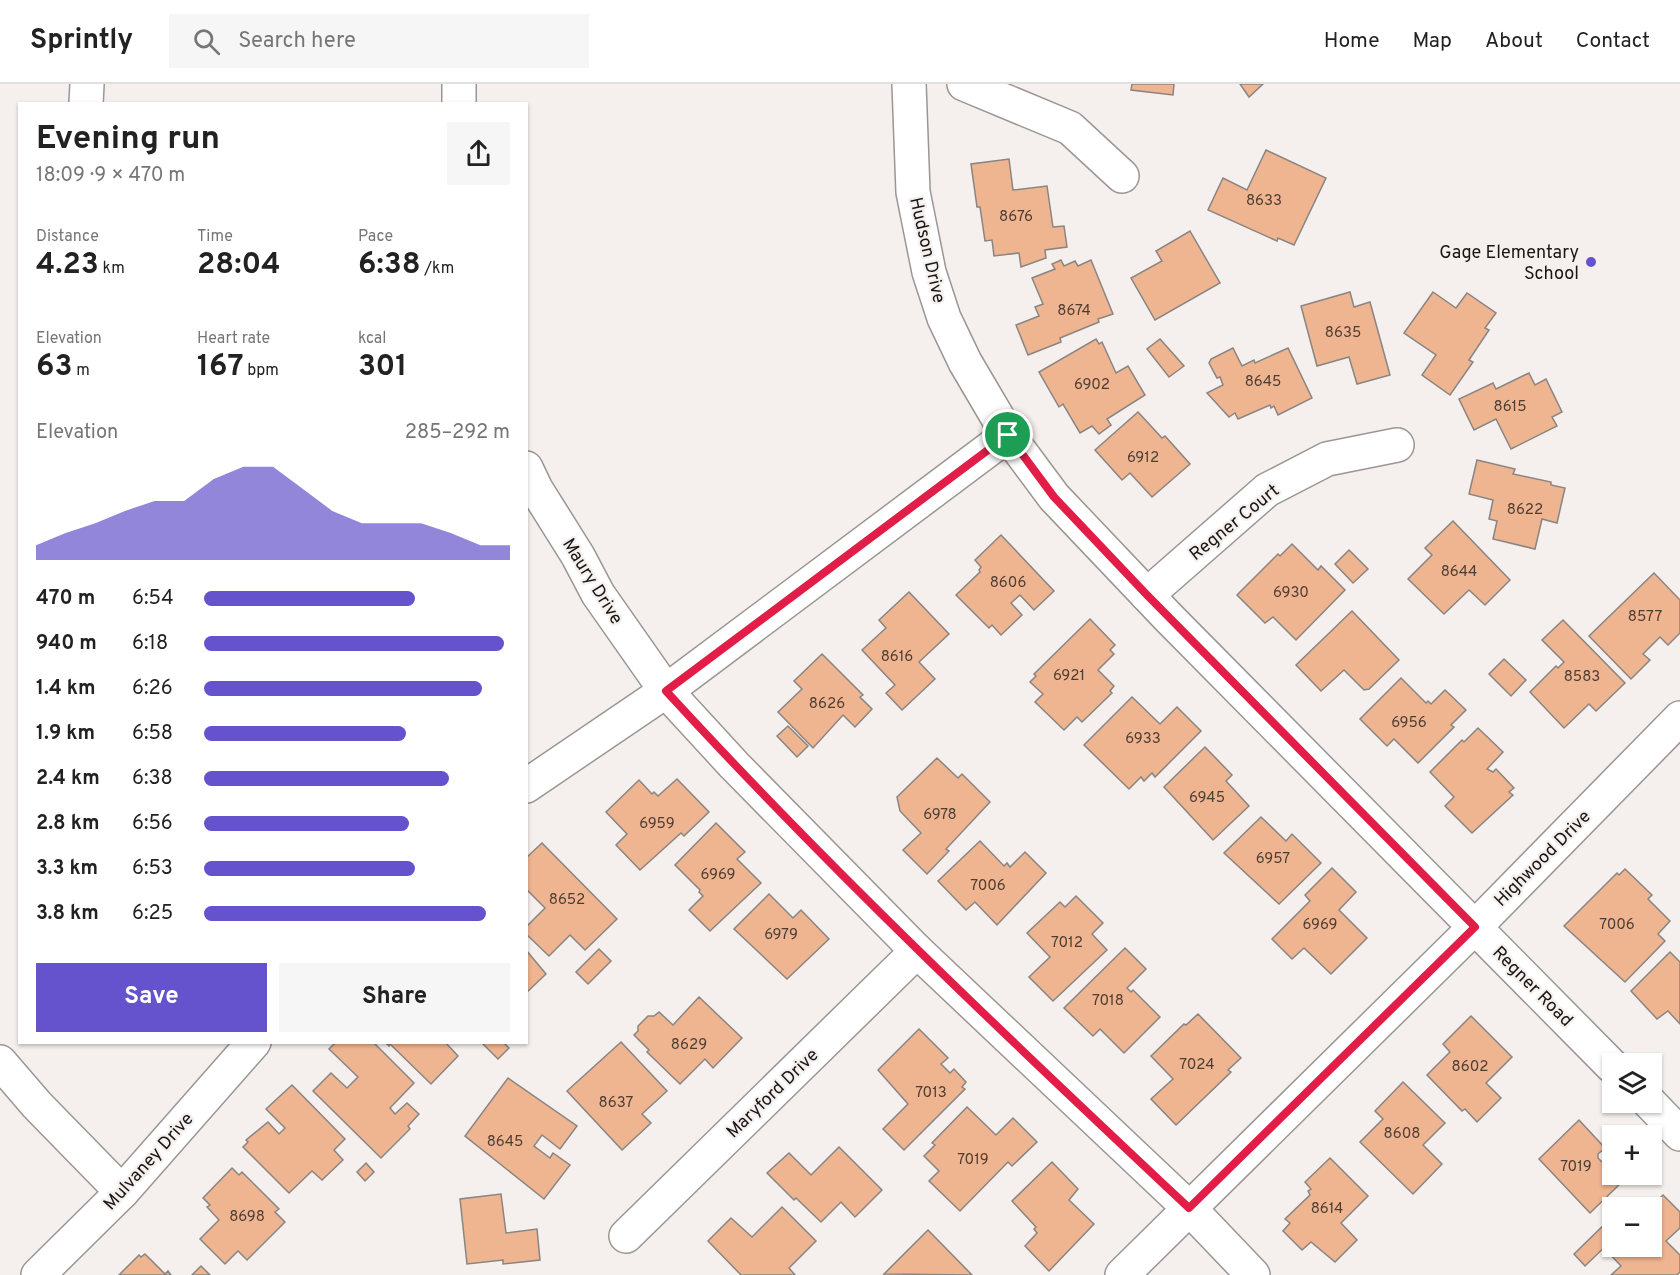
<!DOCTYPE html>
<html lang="en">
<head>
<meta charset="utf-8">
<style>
	body { margin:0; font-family:Overpass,sans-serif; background:#f6f6f6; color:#222; height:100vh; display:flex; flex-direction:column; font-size:22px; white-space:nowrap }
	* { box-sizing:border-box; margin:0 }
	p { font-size:20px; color:#767676 }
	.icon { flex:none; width:33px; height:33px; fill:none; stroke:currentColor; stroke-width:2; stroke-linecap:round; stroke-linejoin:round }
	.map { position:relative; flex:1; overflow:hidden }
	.drawer { position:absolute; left:18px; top:18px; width:510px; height:942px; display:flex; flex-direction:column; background:#fff; border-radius:0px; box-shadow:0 2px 4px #0004 }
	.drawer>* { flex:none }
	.fabs { position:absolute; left:1602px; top:969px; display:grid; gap:12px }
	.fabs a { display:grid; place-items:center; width:60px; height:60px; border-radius:0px; background:#fff; box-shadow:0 2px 4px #0004; font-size:30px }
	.pin { position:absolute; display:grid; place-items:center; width:51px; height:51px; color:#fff; margin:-26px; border:3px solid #fff; border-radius:50%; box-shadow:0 2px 6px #0007 }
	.round { display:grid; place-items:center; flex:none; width:63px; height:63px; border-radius:0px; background:#f6f6f6 }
	.headline { display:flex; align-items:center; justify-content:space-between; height:102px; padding:0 18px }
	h1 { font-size:33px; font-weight:700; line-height:45px }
	.stats { display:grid; grid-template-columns:repeat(3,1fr); gap:9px; height:102px; padding:6px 18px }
	.stats div { display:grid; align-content:center }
	.stats b { font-size:30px; font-weight:700 }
	.stats small { font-size:16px; font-weight:400 }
	.stats p { font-size:16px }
	.chart { height:168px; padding:12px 18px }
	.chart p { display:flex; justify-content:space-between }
	.chart svg { width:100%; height:108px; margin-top:6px; fill:#6453cc; opacity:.7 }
	.primary-button { display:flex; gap:12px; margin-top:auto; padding:12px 18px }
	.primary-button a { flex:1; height:69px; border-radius:0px; background:#6453cc; color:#fff; font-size:24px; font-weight:700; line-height:69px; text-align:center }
	.primary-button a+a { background:#f6f6f6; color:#222 }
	ul { padding:0 18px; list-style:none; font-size:20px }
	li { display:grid; grid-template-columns:96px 72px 1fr; align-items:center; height:45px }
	li i { height:15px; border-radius:8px; background:#6453cc }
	header { display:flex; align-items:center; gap:36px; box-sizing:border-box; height:84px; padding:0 30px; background:#fff; border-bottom:2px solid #e0e0e0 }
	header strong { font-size:28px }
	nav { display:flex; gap:33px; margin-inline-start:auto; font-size:21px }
	.search { width:420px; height:54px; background:#f6f6f6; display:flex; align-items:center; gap:15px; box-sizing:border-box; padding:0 21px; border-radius:0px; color:#767676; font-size:22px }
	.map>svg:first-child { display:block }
</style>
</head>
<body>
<header>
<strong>Sprintly</strong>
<div class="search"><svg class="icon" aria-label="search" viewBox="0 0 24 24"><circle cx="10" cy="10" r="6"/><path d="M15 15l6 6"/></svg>Search here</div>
<nav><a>Home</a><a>Map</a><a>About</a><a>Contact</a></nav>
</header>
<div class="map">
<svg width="1680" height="1191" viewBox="0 0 1680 1191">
	<rect width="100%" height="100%" fill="#f5f0ed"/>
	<g fill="#efb490" stroke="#898582" stroke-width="1.5">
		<polygon points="1132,0 1174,0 1173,11 1131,6"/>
		<polygon points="1240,0 1263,0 1249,13"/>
		<polygon points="1266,66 1326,94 1294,161 1278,154 1277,157 1208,126 1223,94 1247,106"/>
		<polygon points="1009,75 1013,106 1047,102 1053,143 1064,142 1067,163 1045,166 1046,174 1021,183 1019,169 994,172 992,156 985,157 980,123 977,123 971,80"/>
		<polygon points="1190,147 1220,199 1155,236 1131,194 1162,177 1156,167"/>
		<polygon points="1061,176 1064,182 1075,177 1078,182 1091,176 1113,230 1098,235 1099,238 1060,254 1061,258 1028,271 1016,241 1039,232 1035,223 1043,220 1032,194 1055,185 1052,180"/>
		<polygon points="1350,208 1354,223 1370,218 1390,291 1357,300 1349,273 1317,282 1301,222"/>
		<polygon points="1433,208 1456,224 1467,209 1496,229 1485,244 1489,246 1469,276 1473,278 1450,311 1422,291 1436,271 1404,249"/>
		<polygon points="1096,255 1099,260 1102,258 1116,289 1128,282 1145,311 1107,335 1111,341 1099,350 1092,342 1080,349 1063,320 1059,323 1039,288"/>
		<polygon points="1160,255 1184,282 1169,293 1147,265"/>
		<polygon points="1233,264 1242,282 1254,276 1255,279 1288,264 1312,314 1278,331 1274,322 1271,324 1270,321 1238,335 1235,329 1229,333 1207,309 1223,301 1220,293 1217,294 1209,279 1211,275"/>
		<polygon points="1529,289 1535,301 1546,295 1562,328 1552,333 1557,342 1511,365 1496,335 1474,346 1459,315 1493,299 1496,305"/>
		<polygon points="1138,328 1162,354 1165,352 1190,380 1152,413 1130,389 1122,396 1095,366"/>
		<polygon points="1477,376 1515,385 1513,390 1551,398 1551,401 1565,404 1557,439 1542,435 1535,465 1493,455 1497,437 1489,435 1493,416 1469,410"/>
		<polygon points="1453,437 1510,496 1485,521 1469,506 1444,530 1408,495 1432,471 1425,464"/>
		<polygon points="1001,451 1054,507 1034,526 1020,511 1011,519 1022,531 1001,551 992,541 989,544 956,511 980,488 979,486 981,483 975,476"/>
		<polygon points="1292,460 1318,486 1321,482 1345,506 1296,556 1273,533 1265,539 1237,511 1278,470 1280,472"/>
		<polygon points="1349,466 1368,485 1353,499 1335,480"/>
		<polygon points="1654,489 1680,516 1680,549 1668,561 1660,553 1643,570 1650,576 1631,595 1589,552"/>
		<polygon points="909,508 949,550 919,578 935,595 902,626 886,609 895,601 862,566 886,544 879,536"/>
		<polygon points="1352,527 1399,576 1369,605 1364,606 1344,586 1321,607 1296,581"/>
		<polygon points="1090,535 1115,561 1110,566 1114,570 1098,586 1114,602 1110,607 1112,609 1082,638 1077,633 1064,646 1035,618 1043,610 1030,598 1036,592 1034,590"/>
		<polygon points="1563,536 1625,599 1596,627 1589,620 1564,644 1530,608 1556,582 1558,584 1564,578 1542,556"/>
		<polygon points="822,570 863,611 860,613 872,625 855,643 843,631 813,664 778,628 802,605 794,597"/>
		<polygon points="1504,575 1526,596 1511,612 1489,590"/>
		<polygon points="1401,594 1426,619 1428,617 1431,620 1445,606 1466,626 1451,641 1454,643 1418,679 1394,655 1387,662 1360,635"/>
		<polygon points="1132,613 1160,640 1177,623 1201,647 1155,693 1152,689 1144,697 1141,693 1129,705 1084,661"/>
		<polygon points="788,642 808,662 797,673 777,652"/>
		<polygon points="1478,644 1503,668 1487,685 1493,688 1496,685 1514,704 1509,708 1513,711 1472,749 1445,722 1454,713 1430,688 1462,656 1464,658"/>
		<polygon points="1205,663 1232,691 1226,697 1249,722 1213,756 1164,703"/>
		<polygon points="937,674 958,694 962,690 990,718 946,765 949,767 927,790 903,766 921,749 900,727 897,713"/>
		<polygon points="677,695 709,728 684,752 681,749 640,786 616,761 627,750 606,728 639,696 652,710 654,708 658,712"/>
		<polygon points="1261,733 1286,757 1292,750 1321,779 1279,820 1224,769"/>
		<polygon points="716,739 745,768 737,775 761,799 710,847 689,826 703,812 699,808 700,806 675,781"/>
		<polygon points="980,757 1004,782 1007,779 1010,783 1025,768 1046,789 997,841 975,818 966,826 938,797"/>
		<polygon points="542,759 617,835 585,866 570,851 549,872 526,850 526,843 545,824 526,805 526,774"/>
		<polygon points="1332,784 1356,808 1339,826 1367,854 1331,890 1304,864 1292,875 1272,855 1310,817 1305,811"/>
		<polygon points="1625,785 1652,811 1648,815 1670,837 1658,850 1665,857 1625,898 1564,842 1617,789 1619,791"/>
		<polygon points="769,810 793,834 801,826 829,855 787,895 734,845"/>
		<polygon points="1076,812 1103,839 1092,850 1107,866 1053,917 1029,893 1050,873 1027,849 1060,818 1065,823"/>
		<polygon points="1125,864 1146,885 1127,904 1131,908 1133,906 1160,933 1124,969 1100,945 1093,952 1064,924"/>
		<polygon points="599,865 611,877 588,900 576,888"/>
		<polygon points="526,866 546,890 526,909"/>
		<polygon points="1670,868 1680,878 1680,940 1668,927 1657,935 1631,907"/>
		<polygon points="699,913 742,954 713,984 705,975 680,1000 647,968 649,966 634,951 638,947 638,942 648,932 654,932 659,928 673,941"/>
		<polygon points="1198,930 1241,974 1228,986 1231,988 1176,1041 1151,1015 1173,995 1151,972 1184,940 1186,941"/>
		<polygon points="1471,932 1512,973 1486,999 1501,1014 1477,1038 1465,1025 1462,1027 1427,991 1450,968 1443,960"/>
		<polygon points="919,945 948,974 941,980 950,989 954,985 966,998 962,1003 965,1005 904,1066 883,1045 908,1020 878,986"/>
		<polygon points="336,958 373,958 414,999 390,1024 395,1030 407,1019 419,1030 408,1042 410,1045 381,1074 313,1007 331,989 347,1004 358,993 329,965"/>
		<polygon points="385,958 445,958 458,972 431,1000 390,960 389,962"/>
		<polygon points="481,958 503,958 509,964 498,975"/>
		<polygon points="621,958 667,1007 642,1030 651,1039 622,1066 567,1007"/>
		<polygon points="508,994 577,1042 560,1065 542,1051 534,1062 550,1074 553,1069 570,1081 544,1115 465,1052"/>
		<polygon points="1403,998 1445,1039 1423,1061 1442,1080 1413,1110 1360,1058 1383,1035 1375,1027"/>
		<polygon points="292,1001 345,1055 334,1066 343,1076 322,1096 312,1087 289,1109 243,1063 248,1058 246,1056 268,1038 279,1050 285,1044 266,1025"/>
		<polygon points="967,1023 996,1051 1013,1034 1037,1058 1012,1082 1008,1078 960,1127 929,1097 939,1087 924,1072 935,1061 932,1059"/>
		<polygon points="1579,1036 1605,1064 1598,1070 1598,1074 1622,1098 1590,1129 1539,1075"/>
		<polygon points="839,1063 882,1106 855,1133 841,1118 821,1138 796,1114 794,1116 767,1089 789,1069 811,1091"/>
		<polygon points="1330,1074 1368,1112 1341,1139 1357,1156 1335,1178 1311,1158 1302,1166 1283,1147 1290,1139 1285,1135 1310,1111 1308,1107 1311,1105 1305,1098"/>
		<polygon points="1052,1078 1078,1105 1069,1116 1094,1140 1049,1187 1025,1162 1037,1149 1034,1145 1036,1143 1012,1117"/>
		<polygon points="366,1079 374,1088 365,1097 357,1088"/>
		<polygon points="232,1084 239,1091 242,1088 279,1125 275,1128 285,1138 247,1176 238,1167 225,1180 200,1155 219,1136 207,1123 210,1121 203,1114"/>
		<polygon points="501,1110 506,1149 537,1145 540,1176 503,1180 503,1176 467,1180 460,1115"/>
		<polygon points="1663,1111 1680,1128 1680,1144 1666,1157 1680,1171 1680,1188 1677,1191 1611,1191 1621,1182 1605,1165 1612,1157 1612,1162 1652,1162 1652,1124 1650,1124"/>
		<polygon points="782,1123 816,1157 789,1184 795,1191 741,1191 708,1157 731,1134 752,1153"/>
		<polygon points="1610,1135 1612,1138 1612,1156 1585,1182 1574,1170"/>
		<polygon points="928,1146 972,1191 884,1190"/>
		<polygon points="145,1170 165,1190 168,1187 171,1191 119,1191 139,1171 141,1173"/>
		<polygon points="201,1182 210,1191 192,1191"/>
	</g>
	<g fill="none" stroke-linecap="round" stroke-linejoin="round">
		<g stroke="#9b9694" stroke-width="36">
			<g id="minor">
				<polyline points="909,0 913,108 929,188 944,234 965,278 1008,351 1054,413 1168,533 1612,982"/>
				<polyline points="964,0 1070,44 1122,92"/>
				<polyline points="86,20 87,0"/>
				<polyline points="459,20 459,0"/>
				<polyline points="526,384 536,405 578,472 598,510 666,607 734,681 917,867 1189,1124 1253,1191"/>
				<polyline points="1147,511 1267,406 1327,375 1397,361"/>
				<polyline points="526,702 666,607 1008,351"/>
				<polyline points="0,978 37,1021 122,1108"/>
				<polyline points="1649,1018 1680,1050"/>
				<polyline points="626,1152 917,867"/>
				<polyline points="38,1191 122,1108 254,958"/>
				<polyline points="1122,1191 1475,843"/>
			</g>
		</g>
		<g stroke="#9b9694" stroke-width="36">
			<polyline id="tertiary" points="1475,843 1680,634"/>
		</g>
		<use href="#minor" stroke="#fff" stroke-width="33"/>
		<use href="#tertiary" stroke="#fff" stroke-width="33"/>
	</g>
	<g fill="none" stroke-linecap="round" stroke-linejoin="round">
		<g stroke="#fff" stroke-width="12">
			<path id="route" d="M 1008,351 L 1054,413 L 1147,511 L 1475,843 L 1189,1124 C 1010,956 832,788 666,607 Z"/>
		</g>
		<use href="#route" stroke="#e11d48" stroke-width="8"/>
	</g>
	<circle fill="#6453cc" stroke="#f5f0ed" stroke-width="2" cx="1591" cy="178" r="6"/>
	<g text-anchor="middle" stroke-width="4.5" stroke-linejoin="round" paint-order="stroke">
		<g font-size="15" fill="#4d3e34">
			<text x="1264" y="121">8633</text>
			<text x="1016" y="137">8676</text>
			<text x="1074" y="231">8674</text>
			<text x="1343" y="253">8635</text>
			<text x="1263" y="302">8645</text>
			<text x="1092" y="305">6902</text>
			<text x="1510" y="327">8615</text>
			<text x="1143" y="378">6912</text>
			<text x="1525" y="430">8622</text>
			<text x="1459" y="492">8644</text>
			<text x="1008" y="503">8606</text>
			<text x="1291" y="513">6930</text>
			<text x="1645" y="537">8577</text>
			<text x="897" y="577">8616</text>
			<text x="1069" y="596">6921</text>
			<text x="1582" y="597">8583</text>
			<text x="827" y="624">8626</text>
			<text x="1409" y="643">6956</text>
			<text x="1143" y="659">6933</text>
			<text x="1207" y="718">6945</text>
			<text x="940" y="735">6978</text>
			<text x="657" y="744">6959</text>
			<text x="1273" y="779">6957</text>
			<text x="718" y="795">6969</text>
			<text x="988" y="806">7006</text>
			<text x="567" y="820">8652</text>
			<text x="1320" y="845">6969</text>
			<text x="1617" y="845">7006</text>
			<text x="781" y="855">6979</text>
			<text x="1067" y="863">7012</text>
			<text x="1108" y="921">7018</text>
			<text x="689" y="965">8629</text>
			<text x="1197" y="985">7024</text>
			<text x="1470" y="987">8602</text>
			<text x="931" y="1013">7013</text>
			<text x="616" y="1023">8637</text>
			<text x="1402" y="1054">8608</text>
			<text x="505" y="1062">8645</text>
			<text x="973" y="1080">7019</text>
			<text x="1576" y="1087">7019</text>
			<text x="1327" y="1129">8614</text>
			<text x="247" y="1137">8698</text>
		</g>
		<g font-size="18" fill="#171615" stroke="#f5f0ed">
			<text transform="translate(928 166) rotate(77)" y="6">Hudson Drive</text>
			<text transform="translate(1234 438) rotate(-39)" y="6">Regner Court</text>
			<text transform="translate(593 497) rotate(58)" y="6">Maury Drive</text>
			<text transform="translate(1542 774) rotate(-45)" y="6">Highwood Drive</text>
			<text transform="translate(1533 902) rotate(45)" y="6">Regner Road</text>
			<text transform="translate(772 1009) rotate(-44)" y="6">Maryford Drive</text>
			<text transform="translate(148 1077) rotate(-48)" y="6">Mulvaney Drive</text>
		</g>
		<g font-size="18" fill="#171615" stroke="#f5f0ed" text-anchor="end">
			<text x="1579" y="174">Gage Elementary<tspan x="1579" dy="21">School</tspan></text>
		</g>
	</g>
</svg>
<div class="fabs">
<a><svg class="icon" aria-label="layers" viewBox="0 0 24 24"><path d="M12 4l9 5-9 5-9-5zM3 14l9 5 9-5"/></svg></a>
<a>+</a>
<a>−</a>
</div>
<div class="pin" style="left:1008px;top:351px;background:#1e9e55"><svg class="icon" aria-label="arrive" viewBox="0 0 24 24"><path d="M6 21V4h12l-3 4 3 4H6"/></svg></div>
<section class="drawer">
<div class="headline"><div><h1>Evening run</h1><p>18:09 · 9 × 470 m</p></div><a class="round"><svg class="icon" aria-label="share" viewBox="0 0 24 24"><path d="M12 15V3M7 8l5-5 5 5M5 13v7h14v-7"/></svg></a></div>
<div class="stats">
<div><p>Distance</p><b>4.23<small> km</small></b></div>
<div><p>Time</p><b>28:04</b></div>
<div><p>Pace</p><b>6:38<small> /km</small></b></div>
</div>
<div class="stats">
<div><p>Elevation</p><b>63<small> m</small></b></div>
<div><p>Heart rate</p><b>167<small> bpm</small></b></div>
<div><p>kcal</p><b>301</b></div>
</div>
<div class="chart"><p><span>Elevation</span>285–292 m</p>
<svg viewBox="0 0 160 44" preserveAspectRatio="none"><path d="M0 44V38L10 33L20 29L30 24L40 20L50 20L60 11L70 6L80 6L90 15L100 24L110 29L120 29L130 29L140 33L150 38L160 38V44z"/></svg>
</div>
<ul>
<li><b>470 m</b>6:54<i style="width:69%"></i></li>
<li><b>940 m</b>6:18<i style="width:98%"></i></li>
<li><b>1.4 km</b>6:26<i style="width:91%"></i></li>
<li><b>1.9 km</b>6:58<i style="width:66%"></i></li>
<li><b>2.4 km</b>6:38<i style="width:80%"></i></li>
<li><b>2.8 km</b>6:56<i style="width:67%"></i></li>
<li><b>3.3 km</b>6:53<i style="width:69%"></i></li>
<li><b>3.8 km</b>6:25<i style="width:92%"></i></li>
</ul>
<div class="primary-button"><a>Save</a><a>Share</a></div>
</section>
</div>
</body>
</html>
